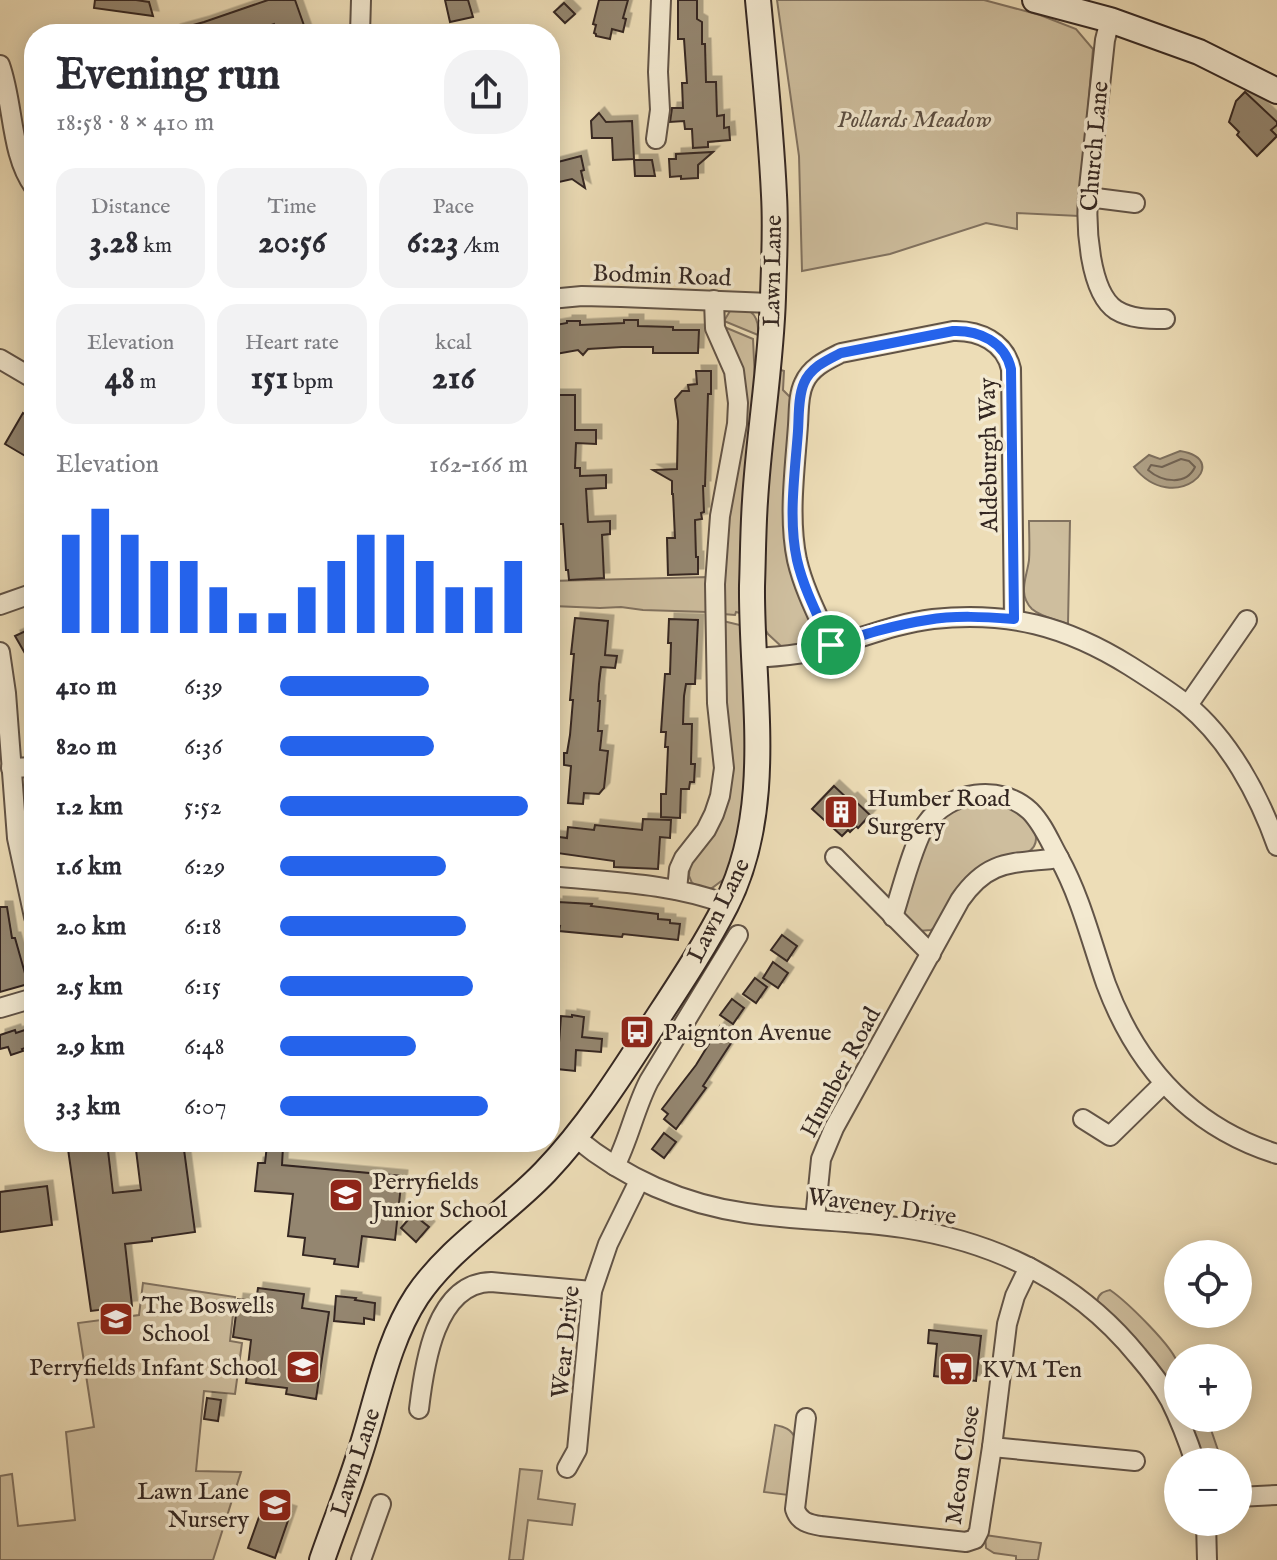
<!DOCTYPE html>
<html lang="en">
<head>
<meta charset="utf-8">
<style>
	body { margin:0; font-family:"IM FELL English",serif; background:#f2f2f3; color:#2b2b33; height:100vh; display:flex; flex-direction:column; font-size:30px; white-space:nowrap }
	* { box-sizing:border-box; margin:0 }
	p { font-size:26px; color:#7c7c81 }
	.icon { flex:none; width:44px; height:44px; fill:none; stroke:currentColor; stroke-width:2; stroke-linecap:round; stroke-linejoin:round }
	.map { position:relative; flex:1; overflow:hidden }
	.panel { position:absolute; left:24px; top:24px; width:536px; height:1128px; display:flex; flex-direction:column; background:#fff; border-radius:32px; box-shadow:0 4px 20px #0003 }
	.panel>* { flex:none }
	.fabs { position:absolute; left:1164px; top:1240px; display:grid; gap:16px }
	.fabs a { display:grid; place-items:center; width:88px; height:88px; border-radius:50%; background:#fff; box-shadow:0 4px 20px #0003; font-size:40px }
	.pin { position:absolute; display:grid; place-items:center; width:68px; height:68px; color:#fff; margin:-34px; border:4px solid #fff; border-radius:50%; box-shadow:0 2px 8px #0007 }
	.round { display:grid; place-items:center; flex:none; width:84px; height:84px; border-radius:32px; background:#f2f2f3 }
	.headline { display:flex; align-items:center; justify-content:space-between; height:136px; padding:0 32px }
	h1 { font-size:44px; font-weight:700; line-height:60px }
	.metrics { display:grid; grid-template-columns:repeat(3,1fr); gap:12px; height:136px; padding:8px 32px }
	.metrics div { display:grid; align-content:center; border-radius:20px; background:#f2f2f3; text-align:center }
	.metrics b { font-size:34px; font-weight:700 }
	.metrics small { font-size:22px; font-weight:400 }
	.metrics p { font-size:22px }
	.chart { height:224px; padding:16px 32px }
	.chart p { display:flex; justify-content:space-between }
	.chart svg { width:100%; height:144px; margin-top:8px; stroke:#2563eb; stroke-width:6 }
	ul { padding:0 32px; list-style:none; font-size:26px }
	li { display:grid; grid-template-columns:128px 96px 1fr; align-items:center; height:60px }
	li i { height:20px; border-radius:10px; background:#2563eb }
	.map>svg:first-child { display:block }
</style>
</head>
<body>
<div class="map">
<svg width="1277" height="1560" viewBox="0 0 1277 1560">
	<defs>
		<filter id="shadow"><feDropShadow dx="5.5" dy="-5.5" stdDeviation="0" flood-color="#0004"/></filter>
	</defs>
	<rect width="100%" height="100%" fill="#edddb7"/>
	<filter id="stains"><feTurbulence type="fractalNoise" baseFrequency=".0025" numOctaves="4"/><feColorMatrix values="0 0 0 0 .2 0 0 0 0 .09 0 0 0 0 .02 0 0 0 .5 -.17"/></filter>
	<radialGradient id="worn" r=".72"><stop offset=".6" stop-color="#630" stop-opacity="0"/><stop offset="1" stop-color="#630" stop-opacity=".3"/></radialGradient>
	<g fill="#cebe9e" stroke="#817260" stroke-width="2">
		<polygon points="777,0 984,0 1040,15 1076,29 1093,49 1079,216 1017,213 1017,229 986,223 890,254 802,271 799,156"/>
		<path d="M 735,309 C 754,307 759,319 758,335 L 724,321 L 730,311 Z"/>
		<polygon points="722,326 753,339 755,381 744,614 736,612 735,615 723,614 725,534 737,456"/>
		<polygon points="778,369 784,371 783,390 797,404 796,581 814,631 810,641 794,648 782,647 768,634 758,617 763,515"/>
		<path d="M 1029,521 L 1070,521 L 1068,624 C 1057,620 1041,617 1032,609 C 1017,594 1027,577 1029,560 C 1030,547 1029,534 1029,521 Z"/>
		<polygon points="708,577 707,612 643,610 621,607 600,608 553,606 550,581"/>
		<polygon points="723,621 744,626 746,656 746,812 728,876 712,888 707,890 692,883 689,876 690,865 729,787 732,756 724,690"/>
		<path d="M 972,802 C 993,802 1014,803 1028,821 C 1036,830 1041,844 1028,852 C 1012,863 988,859 971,874 C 955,887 947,909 937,926 L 931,930 L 918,931 L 904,916 L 903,911 C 913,881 921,831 948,812 C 955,807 965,805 972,802 Z"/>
		<polygon points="143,1283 235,1297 230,1341 242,1343 235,1394 204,1391 196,1471 241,1472 213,1560 0,1560 0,1476 12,1474 18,1526 75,1520 66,1432 94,1427 78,1323 139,1315"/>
		<path d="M 1110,1290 C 1126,1301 1175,1348 1178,1365 C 1180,1376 1178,1387 1178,1397 L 1173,1386 L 1139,1344 L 1097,1301 C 1099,1293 1103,1292 1110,1290 Z"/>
		<polygon points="1187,1418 1207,1418 1222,1462 1201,1462"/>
		<path d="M 775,1425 C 785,1427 791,1429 795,1438 L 788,1495 L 764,1492 Z"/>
		<polygon points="520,1469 542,1471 538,1499 575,1504 572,1525 528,1520 523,1560 509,1560"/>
		<polygon points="985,1535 1041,1543 1038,1560 1016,1560 1016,1556 994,1553 986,1548"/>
	</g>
	<path fill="#ae9f84" stroke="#7d6f5d" stroke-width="2" d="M 1180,451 C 1236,460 1174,518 1134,467 L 1149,455 L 1160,459 Z"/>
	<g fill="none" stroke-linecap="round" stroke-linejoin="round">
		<path stroke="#716353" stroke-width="2" d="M 1181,459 L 1189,461 L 1195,467 C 1186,486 1162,482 1148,470 L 1151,465 L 1162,467 Z"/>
	</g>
	<g fill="#94866f" stroke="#342722" stroke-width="2" filter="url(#shadow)">
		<polygon points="95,0 136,0 149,2 153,16 94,8"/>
		<polygon points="268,0 295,0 307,34 287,34 285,31 277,34 274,24 246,34 176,34 175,30 204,22"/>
		<polygon points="445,0 468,0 473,17 450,22"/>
		<polygon points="599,0 628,0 623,18 626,19 623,32 612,29 610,39 596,36 596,34 594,33 596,25 593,24"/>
		<polygon points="678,0 697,0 697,19 702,22 702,44 705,44 706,82 716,82 717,116 724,115 724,128 729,127 730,140 708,142 708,147 693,148 692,129 685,129 684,121 670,122 672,108 683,108 682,83 687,83 684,39 678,39"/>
		<polygon points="564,3 575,14 565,23 554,12"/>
		<polygon points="1245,92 1277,122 1277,125 1271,130 1277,136 1257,156 1237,135 1239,132 1229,122 1236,101"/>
		<polygon points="599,113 606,122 632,121 634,159 613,160 612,138 592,138 591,121"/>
		<polygon points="713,152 698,165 698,178 681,179 681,176 670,177 669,159 676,159 676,154"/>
		<polygon points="581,156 584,170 581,171 585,188 572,179 550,184 550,164"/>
		<polygon points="634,160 652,160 655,176 635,176"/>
		<polygon points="624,320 638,320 638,326 673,327 673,330 699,330 698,353 653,353 653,347 622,347 588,349 583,355 578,350 550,355 550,326 567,323 567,321 580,321 580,325 624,323"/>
		<polygon points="696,371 711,371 711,394 708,394 705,486 703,486 704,512 701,513 702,519 695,520 696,557 698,557 698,574 668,575 667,538 675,538 673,494 672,494 672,481 653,470 677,469 678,421 675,399 682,391 689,391 688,385 697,384"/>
		<polygon points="550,395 575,395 575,430 596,430 596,444 576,443 575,468 580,468 580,476 606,475 606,488 586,489 588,522 610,521 610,534 602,535 604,578 569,580 568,570 566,570 563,524 555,524 554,499 550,499"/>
		<polygon points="23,413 34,420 34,446 27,457 5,444"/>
		<polygon points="575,618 608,621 605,655 617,656 615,668 601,667 599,684 598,701 600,701 598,731 602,731 600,750 608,751 604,788 599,794 584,793 583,804 568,803 571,766 564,765 564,753 567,753 570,735 573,700 570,700 574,654 571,654"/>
		<polygon points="669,619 698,620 695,684 686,684 684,696 683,724 692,724 691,764 695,764 694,782 690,782 689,789 681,789 680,818 661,817 661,794 666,794 668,747 665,747 666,732 661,732 665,674 670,674 671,643 668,643"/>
		<polygon points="34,627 34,669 15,636"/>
		<polygon points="834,786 849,800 852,798 870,815 858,828 856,826 850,832 848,830 842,836 812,809"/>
		<polygon points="643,819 671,820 670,838 660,837 658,869 614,867 614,861 550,852 552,836 567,838 568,827 594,830 595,825 642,830"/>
		<polygon points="558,902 592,904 591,906 658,914 658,919 670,920 670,923 680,924 678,940 623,934 622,937 559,931 560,926 550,925 550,904 558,905"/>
		<polygon points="0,907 7,907 12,938 15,938 28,984 0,992"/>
		<polygon points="782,935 797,946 787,961 771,950"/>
		<polygon points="773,962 788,973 778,988 763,978"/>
		<polygon points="755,978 767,987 756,1003 743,994"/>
		<polygon points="732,999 744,1008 733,1024 720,1015"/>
		<polygon points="572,1015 584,1017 582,1037 602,1039 601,1052 576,1050 575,1071 557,1069 561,1016 572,1017"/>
		<polygon points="720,1026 735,1037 703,1086 706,1088 676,1129 664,1119 668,1114 662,1109 696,1065"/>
		<polygon points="34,1027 34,1045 22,1049 23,1051 11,1055 8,1047 0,1049 0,1035 15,1030 16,1033"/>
		<polygon points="664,1133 676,1142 664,1158 652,1149"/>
		<polygon points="67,1142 107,1142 113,1193 141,1190 135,1142 183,1142 195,1232 152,1238 152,1241 125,1244 132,1306 91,1311"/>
		<polygon points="267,1145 283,1147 282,1165 402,1176 395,1240 362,1236 358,1267 334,1264 335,1259 303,1255 305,1238 288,1236 293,1194 255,1191 258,1163 265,1163"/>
		<polygon points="47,1186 52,1225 0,1232 0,1192"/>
		<polygon points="413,1214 429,1227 416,1242 401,1228"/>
		<polygon points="258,1288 304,1294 302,1308 329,1312 316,1399 286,1394 287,1388 246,1383 251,1340 233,1337 238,1299 256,1301"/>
		<polygon points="336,1296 356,1298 355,1300 375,1303 374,1320 364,1318 364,1324 334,1321"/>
		<polygon points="929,1330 981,1336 976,1381 934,1376 937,1344 928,1343"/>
		<polygon points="207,1398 221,1400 218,1421 204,1419"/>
		<polygon points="264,1503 291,1512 275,1558 248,1548"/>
	</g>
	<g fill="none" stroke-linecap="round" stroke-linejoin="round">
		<g stroke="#625447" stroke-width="22">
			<g id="street">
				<path d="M 1110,20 L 1105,40 L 1088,197 C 1086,226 1089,292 1116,310 C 1131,319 1148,319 1165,319"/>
				<polyline points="360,34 361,0"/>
				<path d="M 0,65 C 14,104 10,154 34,187"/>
				<polyline points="656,139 660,110 658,72 661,0"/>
				<polyline points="1088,197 1135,203"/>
				<polyline points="550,299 582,296 621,297 773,303"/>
				<polyline points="0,359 34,379"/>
				<polyline points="0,605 34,593"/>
				<path d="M 831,645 C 819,618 804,590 797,560 C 788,517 795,469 798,425 C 799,412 798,395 804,383 C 811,367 827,360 841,353 L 953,331 C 979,330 1005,342 1011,369 L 1014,619"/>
				<polyline points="0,652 6,693 17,838 34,917"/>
				<path d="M 754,658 C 772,657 790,656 809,652 C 851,643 890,624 933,619 C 1008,611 1066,626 1130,666 C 1149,678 1168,690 1186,704 C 1229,739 1259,795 1277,846"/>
				<polyline points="1188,705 1247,620"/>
				<polyline points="11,768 34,767"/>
				<polyline points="835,857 931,954"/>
				<path d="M 550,876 C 609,882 671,883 726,904"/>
				<polyline points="677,890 679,869 684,858 706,830 714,814 720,796 724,768 717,703 715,584 720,516 737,424 738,403 734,371 715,328 714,300"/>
				<path d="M 893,917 C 901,892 913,844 926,824 C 949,791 1000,783 1030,811 C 1043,824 1050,842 1059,858"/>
				<polyline points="0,1008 34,998"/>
				<polyline points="1083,1119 1110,1136 1163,1084"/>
				<path d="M 576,1138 C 624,1178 683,1204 746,1213 C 798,1221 851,1220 903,1228 C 996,1242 1078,1282 1138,1356 C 1150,1370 1161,1384 1170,1400 C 1180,1420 1188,1441 1195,1462"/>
				<path d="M 615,1166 C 629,1139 635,1108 649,1081 L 738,935"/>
				<path d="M 815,1219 L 821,1159 L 834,1128 L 960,900 C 989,858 1013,864 1059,858 C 1081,898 1091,941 1106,984 C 1137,1067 1191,1127 1277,1154"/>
				<path d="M 419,1409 C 424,1366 435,1283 491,1282 L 592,1291"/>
				<path d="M 806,1418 L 795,1509 C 799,1522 809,1524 821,1526 L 966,1542 L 975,1539 L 979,1531 L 992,1447 L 1007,1324 L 1015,1296 L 1029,1267"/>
				<polyline points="992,1447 1135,1461"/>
				<polyline points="567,1468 577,1450 592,1291 608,1244 639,1181"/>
				<polyline points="1238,1497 1277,1495"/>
				<polyline points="1206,1522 1207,1560"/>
				<polyline points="361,1560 381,1504"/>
			</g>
		</g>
		<g stroke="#342722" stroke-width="28">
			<g id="secondary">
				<polyline points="1035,0 1110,20 1199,52 1277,91"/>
				<path d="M 322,1560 C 334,1525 348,1491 359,1456 C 377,1403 386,1343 417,1296 C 450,1247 505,1214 545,1172 C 586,1129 619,1078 651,1028 C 677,988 704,948 726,905 C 776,806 751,692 752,586 C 753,558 753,529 755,501 C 759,433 771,366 773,297 C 774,263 776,229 774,195 C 771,130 764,65 758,0"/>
			</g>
		</g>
		<use href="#street" stroke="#f3e9d0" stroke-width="18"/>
		<use href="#secondary" stroke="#f3e9d0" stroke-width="24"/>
	</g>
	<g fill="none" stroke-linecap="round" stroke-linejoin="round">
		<g stroke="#fff" stroke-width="16">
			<path id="route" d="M 953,331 C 979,330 1005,342 1011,369 L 1014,619 C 985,617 956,615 927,620 C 894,625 863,635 831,645 C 819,618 804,590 797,560 C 788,519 795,473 798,431 C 799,416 798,397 804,383 C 811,367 827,360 841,353 Z"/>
		</g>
		<use href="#route" stroke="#2563eb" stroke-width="10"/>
	</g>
	<defs>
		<g id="building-square" transform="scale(1.8)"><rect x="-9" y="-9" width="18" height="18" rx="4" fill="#8f2418" stroke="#f3e9d0"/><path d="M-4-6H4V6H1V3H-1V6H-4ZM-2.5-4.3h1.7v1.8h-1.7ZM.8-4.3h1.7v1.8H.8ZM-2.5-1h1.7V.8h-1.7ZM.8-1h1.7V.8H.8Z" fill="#fff"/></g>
		<g id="bus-square" transform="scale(1.8)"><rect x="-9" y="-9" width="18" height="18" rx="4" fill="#8f2418" stroke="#f3e9d0"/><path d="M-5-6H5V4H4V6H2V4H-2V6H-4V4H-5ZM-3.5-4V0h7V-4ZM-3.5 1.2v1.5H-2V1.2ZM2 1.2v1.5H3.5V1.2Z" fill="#fff"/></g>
		<g id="school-square" transform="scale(1.8)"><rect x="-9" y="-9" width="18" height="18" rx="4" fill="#8f2418" stroke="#f3e9d0"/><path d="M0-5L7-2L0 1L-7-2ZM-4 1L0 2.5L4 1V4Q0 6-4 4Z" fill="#fff"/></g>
		<g id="supermarket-square" transform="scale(1.8)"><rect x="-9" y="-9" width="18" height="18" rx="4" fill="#8f2418" stroke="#f3e9d0"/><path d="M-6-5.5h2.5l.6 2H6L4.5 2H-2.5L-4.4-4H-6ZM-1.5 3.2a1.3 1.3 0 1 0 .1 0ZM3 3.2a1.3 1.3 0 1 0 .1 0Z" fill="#fff"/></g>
	</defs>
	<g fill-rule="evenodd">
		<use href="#building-square" x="841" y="812"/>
		<use href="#bus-square" x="637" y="1032"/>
		<use href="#school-square" x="346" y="1195"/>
		<use href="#school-square" x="116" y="1319"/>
		<use href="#school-square" x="303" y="1367"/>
		<use href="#supermarket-square" x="956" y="1369"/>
		<use href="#school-square" x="275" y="1505"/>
	</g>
	<g text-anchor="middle" stroke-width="7" stroke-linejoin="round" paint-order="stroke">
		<g font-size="24" font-style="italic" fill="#5a4d41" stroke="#f3e9d0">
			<text x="914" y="127">Pollards Meadow</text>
		</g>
		<g font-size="24" fill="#342722" stroke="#f3e9d0">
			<text transform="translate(1094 146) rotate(-85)" y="8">Church Lane</text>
			<text transform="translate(772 271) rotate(-89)" y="8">Lawn Lane</text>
			<text transform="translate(662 275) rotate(2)" y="8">Bodmin Road</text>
			<text transform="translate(988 455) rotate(-91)" y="8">Aldeburgh Way</text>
			<text transform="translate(718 910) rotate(-64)" y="8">Lawn Lane</text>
			<text transform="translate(840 1072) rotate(-62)" y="8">Humber Road</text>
			<text transform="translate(882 1206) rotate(8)" y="8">Waveney Drive</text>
			<text transform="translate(565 1342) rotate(-84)" y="8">Wear Drive</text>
			<text transform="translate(355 1462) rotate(-72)" y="8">Lawn Lane</text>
			<text transform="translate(962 1465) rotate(-81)" y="8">Meon Close</text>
		</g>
		<g font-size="24" fill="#342722" stroke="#f3e9d0" text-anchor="start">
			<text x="867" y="806">Humber Road<tspan x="867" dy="28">Surgery</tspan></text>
			<text x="663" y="1040">Paignton Avenue</text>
			<text x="372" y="1189">Perryfields<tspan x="372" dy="28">Junior School</tspan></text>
			<text x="142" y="1313">The Boswells<tspan x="142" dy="28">School</tspan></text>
			<text x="277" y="1375" text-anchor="end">Perryfields Infant School</text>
			<text x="982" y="1377">KVM Ten</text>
			<text x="249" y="1499" text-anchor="end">Lawn Lane<tspan x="249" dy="28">Nursery</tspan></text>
		</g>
	</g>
	<rect width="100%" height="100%" filter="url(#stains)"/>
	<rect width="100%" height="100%" fill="url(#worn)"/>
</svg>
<div class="fabs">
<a><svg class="icon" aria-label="locate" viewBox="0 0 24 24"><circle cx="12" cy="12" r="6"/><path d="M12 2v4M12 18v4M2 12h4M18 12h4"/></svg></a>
<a>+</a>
<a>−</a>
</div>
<div class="pin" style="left:831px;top:645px;background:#1e9e55"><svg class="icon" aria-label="arrive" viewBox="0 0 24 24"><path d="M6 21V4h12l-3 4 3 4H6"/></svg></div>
<section class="panel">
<div class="headline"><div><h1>Evening run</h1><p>18:58 · 8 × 410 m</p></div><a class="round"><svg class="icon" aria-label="share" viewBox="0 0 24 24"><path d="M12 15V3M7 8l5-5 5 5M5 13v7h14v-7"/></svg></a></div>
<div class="metrics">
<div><p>Distance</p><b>3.28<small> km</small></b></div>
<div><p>Time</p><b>20:56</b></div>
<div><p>Pace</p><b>6:23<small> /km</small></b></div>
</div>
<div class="metrics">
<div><p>Elevation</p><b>48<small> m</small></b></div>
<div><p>Heart rate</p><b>151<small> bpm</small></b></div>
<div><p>kcal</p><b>216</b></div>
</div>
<div class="chart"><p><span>Elevation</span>162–166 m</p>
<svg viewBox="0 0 160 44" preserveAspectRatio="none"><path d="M5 44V14M15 44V6M25 44V14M35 44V22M45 44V22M55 44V30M65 44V38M75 44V38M85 44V30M95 44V22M105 44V14M115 44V14M125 44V22M135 44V30M145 44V30M155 44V22"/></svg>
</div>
<ul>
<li><b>410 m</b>6:39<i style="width:60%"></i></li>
<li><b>820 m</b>6:36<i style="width:62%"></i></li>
<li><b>1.2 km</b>5:52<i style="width:100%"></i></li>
<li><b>1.6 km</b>6:29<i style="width:67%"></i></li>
<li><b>2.0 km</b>6:18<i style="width:75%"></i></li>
<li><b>2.5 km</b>6:15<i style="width:78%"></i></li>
<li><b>2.9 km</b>6:48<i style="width:55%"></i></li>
<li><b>3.3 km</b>6:07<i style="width:84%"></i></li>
</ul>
</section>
</div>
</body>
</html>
